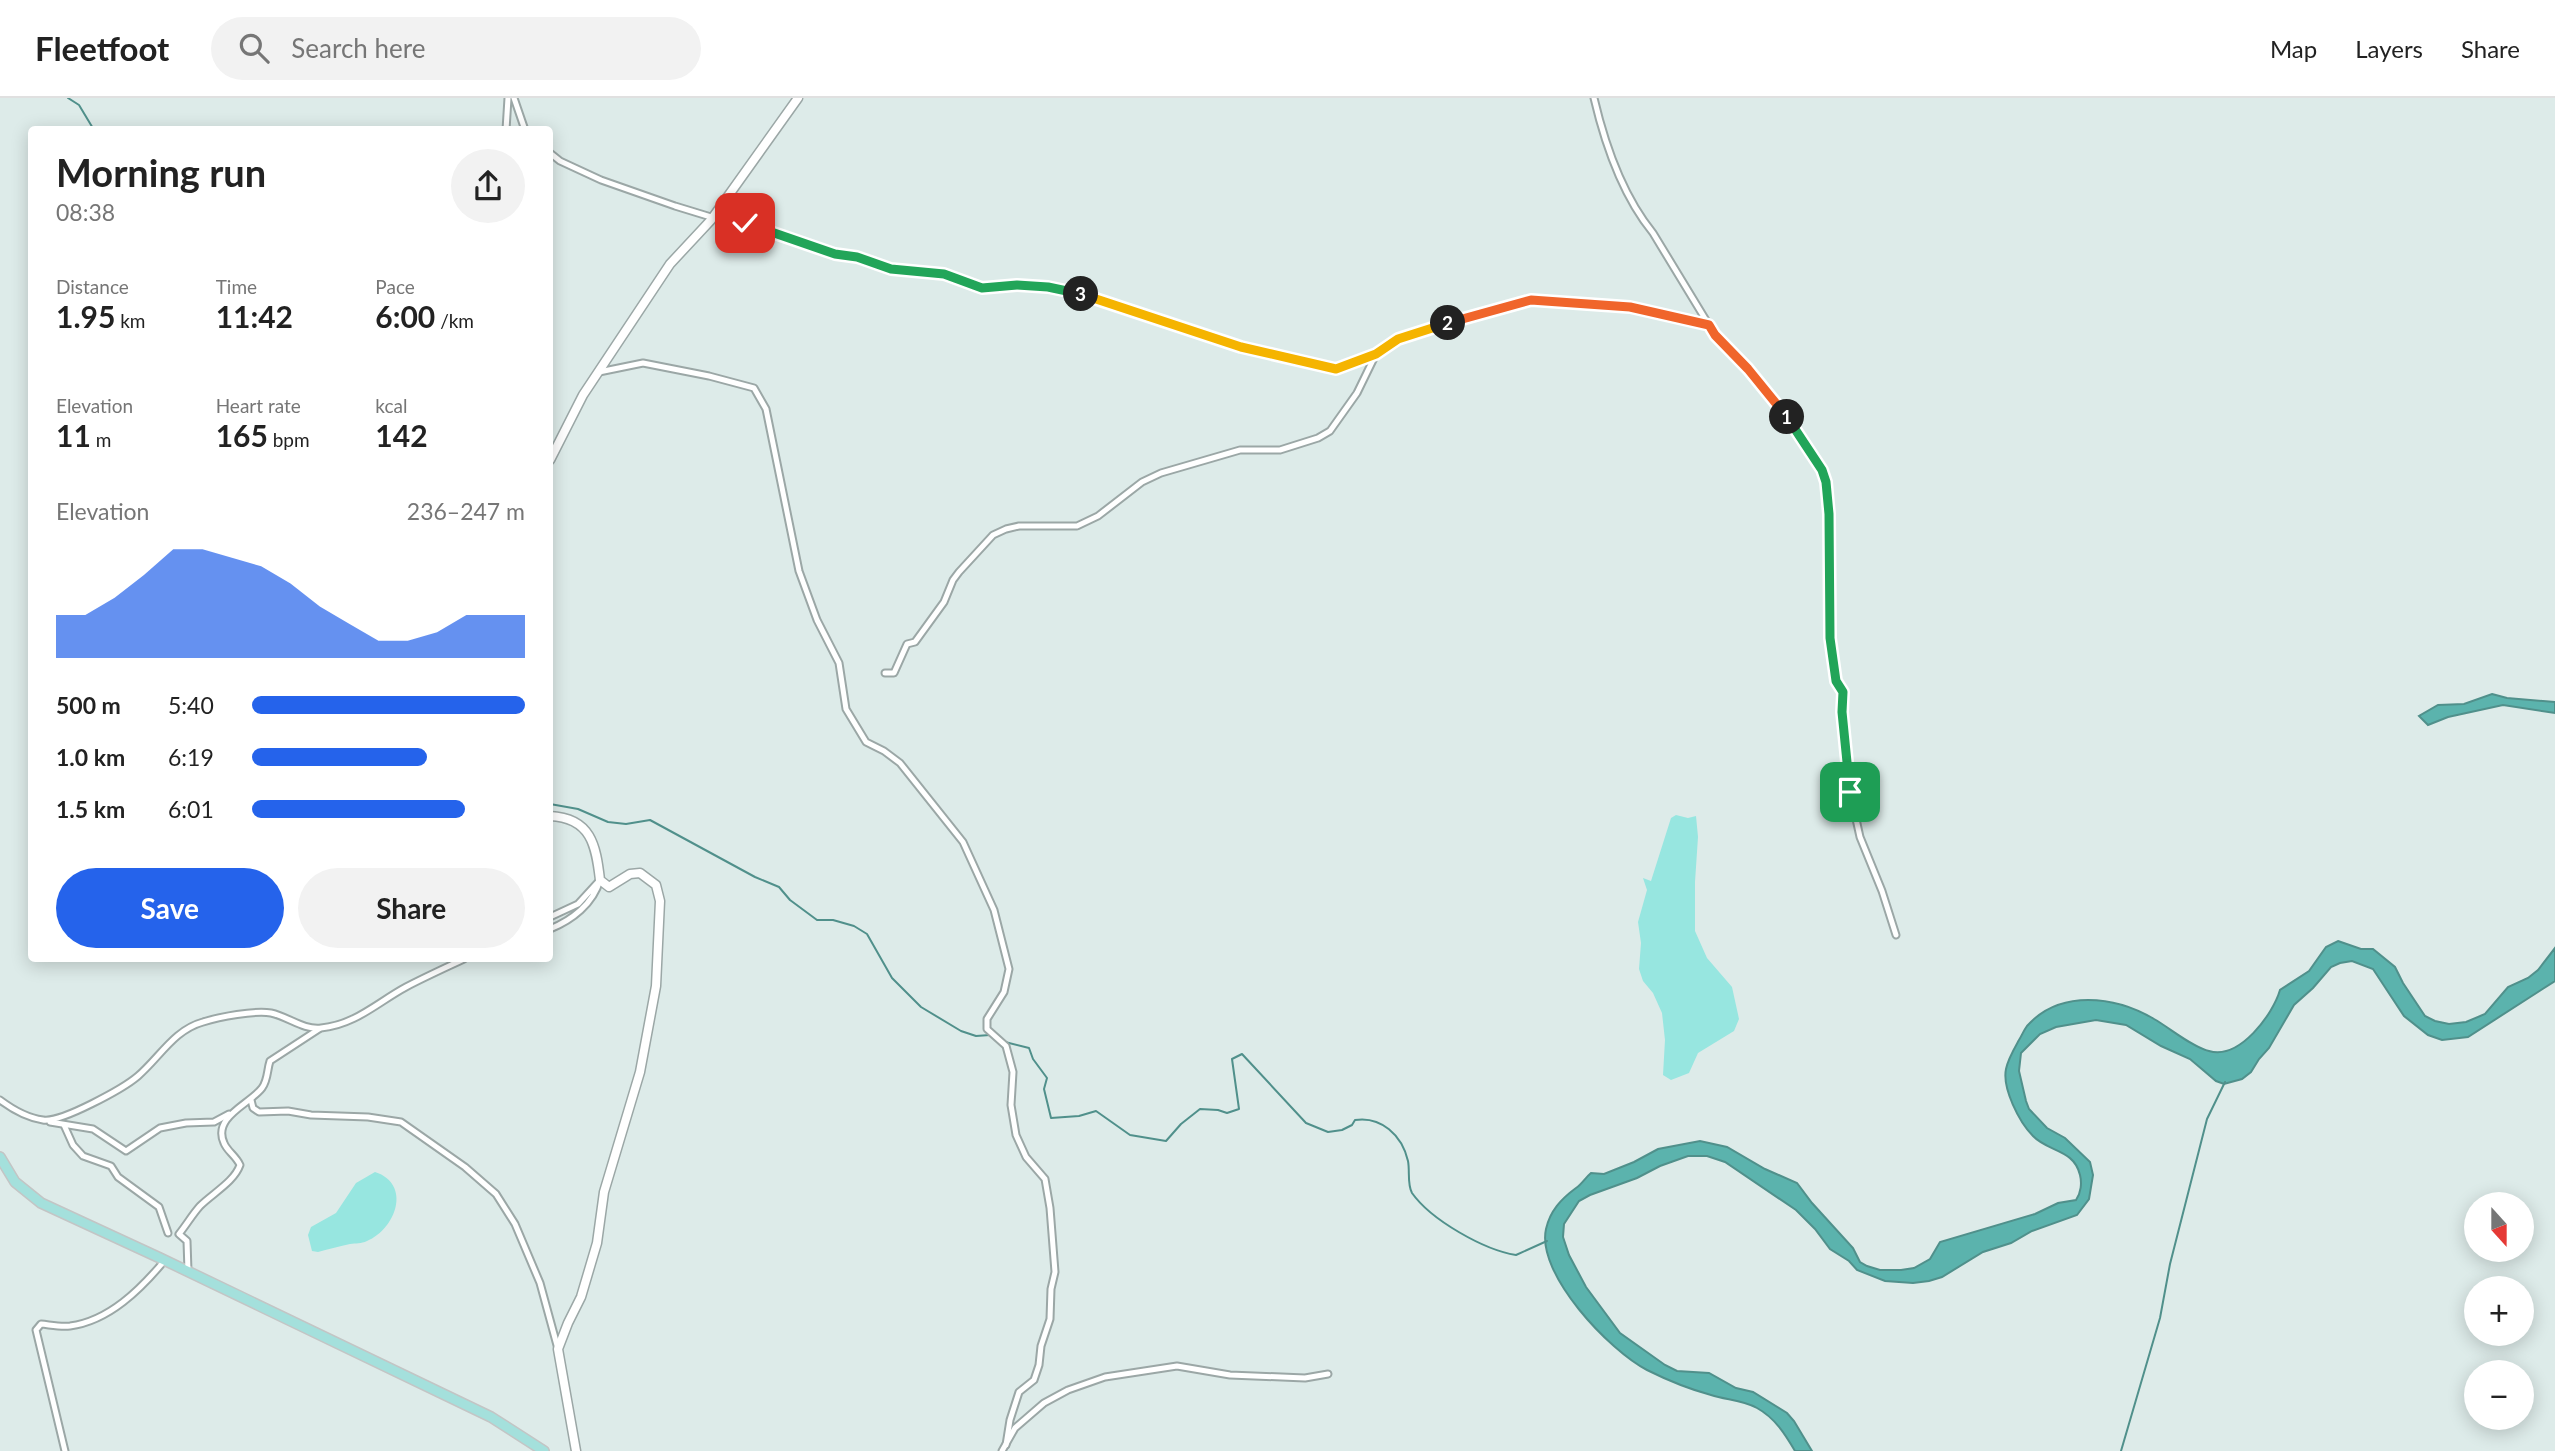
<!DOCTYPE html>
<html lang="en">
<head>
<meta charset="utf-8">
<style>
	body { margin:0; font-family:Lato,sans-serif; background:#f2f2f2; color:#222; height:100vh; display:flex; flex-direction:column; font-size:26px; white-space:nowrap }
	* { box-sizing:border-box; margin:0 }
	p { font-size:23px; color:#767676 }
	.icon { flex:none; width:38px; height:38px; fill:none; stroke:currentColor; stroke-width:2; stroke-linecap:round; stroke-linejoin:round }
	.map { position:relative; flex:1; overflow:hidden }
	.sheet { position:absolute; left:28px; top:28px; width:525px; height:836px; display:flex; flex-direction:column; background:#fff; border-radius:7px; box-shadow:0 4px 18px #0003 }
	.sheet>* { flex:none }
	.needle { width:46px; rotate:159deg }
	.controls { position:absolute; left:2464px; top:1094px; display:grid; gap:14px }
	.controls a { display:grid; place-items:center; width:70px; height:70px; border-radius:50%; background:#fff; box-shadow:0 4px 18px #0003; font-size:35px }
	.pin { position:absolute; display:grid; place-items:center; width:60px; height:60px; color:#fff; margin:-30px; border-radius:14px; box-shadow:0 4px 10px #0006 }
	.km { position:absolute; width:35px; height:35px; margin:-18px; border-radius:50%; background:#222; color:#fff; font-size:19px; line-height:35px; text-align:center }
	.round { display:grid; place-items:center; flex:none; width:74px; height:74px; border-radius:37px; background:#f2f2f2 }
	.overview { display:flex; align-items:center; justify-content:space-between; height:119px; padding:0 28px }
	h1 { font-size:38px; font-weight:700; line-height:52px }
	.stats { display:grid; grid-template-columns:repeat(3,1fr); gap:10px; height:119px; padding:7px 28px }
	.stats div { display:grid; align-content:center }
	.stats b { font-size:30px; font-weight:700 }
	.stats small { font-size:19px; font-weight:400 }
	.stats p { font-size:19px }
	.chart { height:196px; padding:14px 28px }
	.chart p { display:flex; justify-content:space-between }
	.chart svg { width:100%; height:126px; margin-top:7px; fill:#2563eb; opacity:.7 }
	.primary-button { display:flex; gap:14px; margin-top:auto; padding:14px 28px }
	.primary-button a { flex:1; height:80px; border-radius:42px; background:#2563eb; color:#fff; font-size:28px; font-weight:700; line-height:80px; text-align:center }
	.primary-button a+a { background:#f2f2f2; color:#222 }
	ul { padding:0 28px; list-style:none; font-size:23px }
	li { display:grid; grid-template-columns:112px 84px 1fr; align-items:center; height:52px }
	li i { height:18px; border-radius:9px; background:#2563eb }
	header { display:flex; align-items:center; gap:42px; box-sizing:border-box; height:98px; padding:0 35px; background:#fff; border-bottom:2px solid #e0e0e0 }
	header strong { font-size:33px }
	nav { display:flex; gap:38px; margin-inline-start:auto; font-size:24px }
	.search { width:490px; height:63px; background:#f2f2f2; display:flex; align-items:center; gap:18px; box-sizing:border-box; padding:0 24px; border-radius:38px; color:#767676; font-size:26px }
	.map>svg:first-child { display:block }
</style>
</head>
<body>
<header>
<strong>Fleetfoot</strong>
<div class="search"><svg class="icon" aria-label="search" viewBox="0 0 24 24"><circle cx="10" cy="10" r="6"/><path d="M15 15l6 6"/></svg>Search here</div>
<nav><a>Map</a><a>Layers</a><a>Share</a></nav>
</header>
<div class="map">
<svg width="2555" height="1353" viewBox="0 0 2555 1353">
	<rect width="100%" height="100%" fill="#ddebe9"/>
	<g fill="#97e6e0">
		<polygon points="1676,717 1688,720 1696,718 1698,739 1695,784 1695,833 1707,860 1732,889 1739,921 1734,933 1698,955 1689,975 1671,982 1663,977 1665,942 1662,915 1653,895 1643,883 1639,871 1641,845 1638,824 1647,792 1643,780 1651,783 1671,720"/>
		<path d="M 375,1074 C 412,1086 396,1131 367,1143 C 361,1146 356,1145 350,1146 C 340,1148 329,1151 318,1154 L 312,1153 L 308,1137 L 311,1129 L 336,1115 L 356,1085 Z"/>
	</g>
	<g fill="#5bb3ad" stroke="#50908b" stroke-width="2">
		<polygon points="2492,596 2507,600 2555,604 2555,615 2503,607 2448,619 2428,627 2419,618 2438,607 2464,606"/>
		<path d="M 2338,843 L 2361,851 L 2373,851 L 2395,869 L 2403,885 L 2425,918 L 2435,923 L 2449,926 L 2466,924 L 2485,916 L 2508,889 L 2528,880 L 2538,872 L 2555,850 L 2555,883 L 2468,939 L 2442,942 L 2428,937 L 2404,918 L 2373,871 L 2352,863 L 2340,865 L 2331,869 L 2313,890 L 2294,907 L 2269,950 L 2259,961 L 2251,974 L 2242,981 L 2224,986 L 2216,983 L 2190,961 L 2161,948 L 2126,927 L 2096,922 L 2056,929 L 2040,936 L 2021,955 L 2019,973 L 2026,1003 L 2029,1011 L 2047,1030 L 2065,1040 L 2090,1064 L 2093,1077 L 2089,1101 L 2077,1117 L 2032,1133 L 2011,1145 L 1983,1154 L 1942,1179 L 1929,1183 L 1913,1185 L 1885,1183 L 1857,1172 L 1849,1163 L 1830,1151 L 1815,1131 L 1796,1112 L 1725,1064 L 1707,1058 L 1688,1058 L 1660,1068 L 1637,1080 L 1590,1097 L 1579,1103 L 1564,1126 L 1563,1139 L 1569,1157 L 1586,1189 L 1620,1235 L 1665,1267 L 1677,1273 L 1709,1275 L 1736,1290 L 1753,1294 L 1787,1315 L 1794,1323 L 1812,1353 L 1795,1353 C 1785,1336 1775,1320 1757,1310 C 1743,1302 1726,1302 1711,1297 C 1689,1291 1667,1282 1647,1272 C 1610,1253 1536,1176 1546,1131 C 1550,1113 1561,1101 1576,1090 C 1582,1086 1585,1080 1591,1075 L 1604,1076 L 1634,1064 L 1658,1051 L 1700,1043 L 1727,1049 L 1765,1071 L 1797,1085 L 1812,1105 L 1853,1150 L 1860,1164 L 1867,1168 L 1880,1172 L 1901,1172 L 1914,1170 L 1930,1161 L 1940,1144 L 2035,1116 L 2058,1105 L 2076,1102 C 2081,1095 2082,1085 2080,1077 C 2074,1051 2048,1054 2033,1038 C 2019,1024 2002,990 2006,971 C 2008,961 2014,951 2019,942 C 2022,937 2024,932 2027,928 C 2060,891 2115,898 2154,921 C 2170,930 2192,949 2209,953 C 2240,962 2273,916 2280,892 L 2309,873 L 2326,849 Z"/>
	</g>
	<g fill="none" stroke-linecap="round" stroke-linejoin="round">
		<g stroke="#50908b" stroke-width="2">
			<polyline points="68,0 79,7 94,32"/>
			<polyline points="550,706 578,711 608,724 626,726 650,722 755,779 779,789 790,802 817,822 833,822 854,828 867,836 892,880 921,909 961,933 976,938 990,937"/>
			<path d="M 1005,944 L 1029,950 L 1033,961 L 1047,980 L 1044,991 L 1051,1020 L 1079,1018 L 1096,1013 L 1130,1037 L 1166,1043 L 1181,1026 L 1200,1011 L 1218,1012 L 1227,1015 L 1239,1011 L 1232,961 L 1242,956 L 1306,1025 L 1328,1034 L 1342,1032 L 1352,1027 L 1355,1022 C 1381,1018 1402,1037 1408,1063 C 1410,1073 1407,1086 1412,1095 C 1431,1122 1484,1152 1516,1157 L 1547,1143"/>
			<polyline points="2121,1353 2160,1220 2170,1166 2207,1021 2225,984"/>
		</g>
		<g stroke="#9ba7a6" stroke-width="9">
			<g id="street">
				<polyline points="514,0 525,32"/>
				<path d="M 1594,0 C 1605,47 1622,97 1653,135 L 1715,237 L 1748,271 L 1785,316 L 1822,372 L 1826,384 L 1829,416 L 1830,540 L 1836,583 L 1843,594 L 1842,614 L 1850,694 L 1860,739 L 1882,793 L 1896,837"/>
				<polyline points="506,32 508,0"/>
				<polyline points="550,55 560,63 601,82 675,108 724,123 745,125 834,156 857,159 891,171 944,176 982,190 1017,187 1048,189 1083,197 1241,249 1336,271 1376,256 1398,241 1531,202 1630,209 1709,227"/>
				<polyline points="599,274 643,265 709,278 754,290 766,311 799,473 817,522 839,565 846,611 866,644 884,653 900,665 963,744 994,812 1009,871 1004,894 987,921 987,931 1006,948 1013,974 1011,1007 1016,1037 1026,1059 1045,1081 1050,1110 1055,1174 1051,1191 1050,1221 1041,1248 1039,1267 1034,1282 1019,1294 1010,1322 1006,1347"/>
				<polyline points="885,575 894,575 907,546 915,544 944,504 953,482 959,474 993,437 1006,431 1019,428 1077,428 1098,418 1142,384 1161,375 1240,352 1280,352 1318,340 1330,333 1357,295 1376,256"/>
				<path d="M 550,819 L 578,806 L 600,782 C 593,806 572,822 550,831"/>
				<path d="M 0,1002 C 12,1011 28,1020 43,1022 C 61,1025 124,990 138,978 C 160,959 174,932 203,924 C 219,919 255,912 271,915 C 289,919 303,932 321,930 C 355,927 378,904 406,889 C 425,879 445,870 464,861"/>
				<polyline points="251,1002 253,1010 259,1014 288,1013 311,1017 368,1019 401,1024 465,1069 496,1096 515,1126 540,1185 558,1251"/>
				<polyline points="50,1024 93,1031 126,1053 160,1030 186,1025 214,1024 229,1016"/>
				<polyline points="64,1027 73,1047 83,1058 111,1068 118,1079 159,1109 168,1135"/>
				<path d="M 188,1173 L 187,1143 L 179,1136 C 187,1126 192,1117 200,1108 C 213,1095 234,1084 240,1067 C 236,1058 227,1053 224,1045 C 212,1019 250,1006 262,990 C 268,982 267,972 270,963 L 319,931"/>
				<path d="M 65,1353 L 36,1232 L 41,1226 C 51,1227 60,1229 70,1228 C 109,1223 141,1191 165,1162"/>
				<polyline points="1002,1353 1015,1330 1044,1305 1068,1292 1105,1279 1177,1268 1230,1277 1305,1280 1328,1276"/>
			</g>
		</g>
		<g stroke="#9ba7a6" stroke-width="11">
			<g id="secondary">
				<polyline points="550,362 583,297 670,166 711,122 798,0"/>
				<path d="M 550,718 C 591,720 596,747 600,782 L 609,789 L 630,776 L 640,775 L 656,787 L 660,803 L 656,888 L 640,974 L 604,1094 L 597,1145 L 581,1199 L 568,1225 L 558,1251 L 576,1353"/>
			</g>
		</g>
		<g stroke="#c3c5c5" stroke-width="12">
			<polyline id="primary" points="0,1059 15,1084 41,1105 160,1160 491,1319 544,1353"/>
		</g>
		<use href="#street" stroke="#fff" stroke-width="5"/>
		<use href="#secondary" stroke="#fff" stroke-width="8"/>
		<use href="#primary" stroke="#a4e0dc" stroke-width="9"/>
	</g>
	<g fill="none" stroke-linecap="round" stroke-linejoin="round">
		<g stroke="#fff" stroke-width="14">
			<polyline id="split-1" points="1787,319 1822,372 1826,384 1829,416 1830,540 1836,583 1843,594 1842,614 1850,694"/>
		</g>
		<g stroke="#fff" stroke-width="14">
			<polyline id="split-2" points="1448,225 1531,202 1630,209 1709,227 1715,237 1748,271 1787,319"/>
		</g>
		<g stroke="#fff" stroke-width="14">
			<polyline id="split-3" points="1081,196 1241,249 1336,271 1376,256 1398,241 1448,225"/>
		</g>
		<g stroke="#fff" stroke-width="14">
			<polyline id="split-4" points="745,125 835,156 857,159 891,171 944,176 982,190 1017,187 1048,189 1081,196"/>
		</g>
		<use href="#split-1" stroke="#22a559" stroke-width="9"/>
		<use href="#split-2" stroke="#f0652b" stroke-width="9"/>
		<use href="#split-3" stroke="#f5b400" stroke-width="9"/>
		<use href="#split-4" stroke="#22a559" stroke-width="9"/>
	</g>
</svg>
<div class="controls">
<a><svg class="needle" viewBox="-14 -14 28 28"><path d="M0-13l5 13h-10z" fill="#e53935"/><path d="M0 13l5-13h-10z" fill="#767676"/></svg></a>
<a>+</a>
<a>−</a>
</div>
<div class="pin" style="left:1850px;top:694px;background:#1e9e55"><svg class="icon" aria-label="arrive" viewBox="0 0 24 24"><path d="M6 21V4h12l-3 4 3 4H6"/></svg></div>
<div class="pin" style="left:745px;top:125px;background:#d93025"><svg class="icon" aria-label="check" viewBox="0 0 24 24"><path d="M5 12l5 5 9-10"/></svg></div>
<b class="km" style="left:1787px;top:319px">1</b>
<b class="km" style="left:1448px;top:225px">2</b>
<b class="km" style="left:1081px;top:196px">3</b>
<section class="sheet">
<div class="overview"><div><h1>Morning run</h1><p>08:38</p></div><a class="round"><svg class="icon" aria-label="share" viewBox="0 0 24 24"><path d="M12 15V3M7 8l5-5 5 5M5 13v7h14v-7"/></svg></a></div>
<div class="stats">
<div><p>Distance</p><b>1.95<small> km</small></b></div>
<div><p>Time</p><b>11:42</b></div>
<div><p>Pace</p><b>6:00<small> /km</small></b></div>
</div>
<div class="stats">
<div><p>Elevation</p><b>11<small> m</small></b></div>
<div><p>Heart rate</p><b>165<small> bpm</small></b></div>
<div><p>kcal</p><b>142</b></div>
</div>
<div class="chart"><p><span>Elevation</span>236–247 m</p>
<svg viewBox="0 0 160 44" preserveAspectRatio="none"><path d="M0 44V29L10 29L20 23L30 15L40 6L50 6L60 9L70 12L80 18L90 26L100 32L110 38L120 38L130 35L140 29L150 29L160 29V44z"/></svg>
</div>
<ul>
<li><b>500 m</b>5:40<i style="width:100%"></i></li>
<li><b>1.0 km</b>6:19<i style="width:64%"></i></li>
<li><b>1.5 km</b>6:01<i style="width:78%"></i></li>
</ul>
<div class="primary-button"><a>Save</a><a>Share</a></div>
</section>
</div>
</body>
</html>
